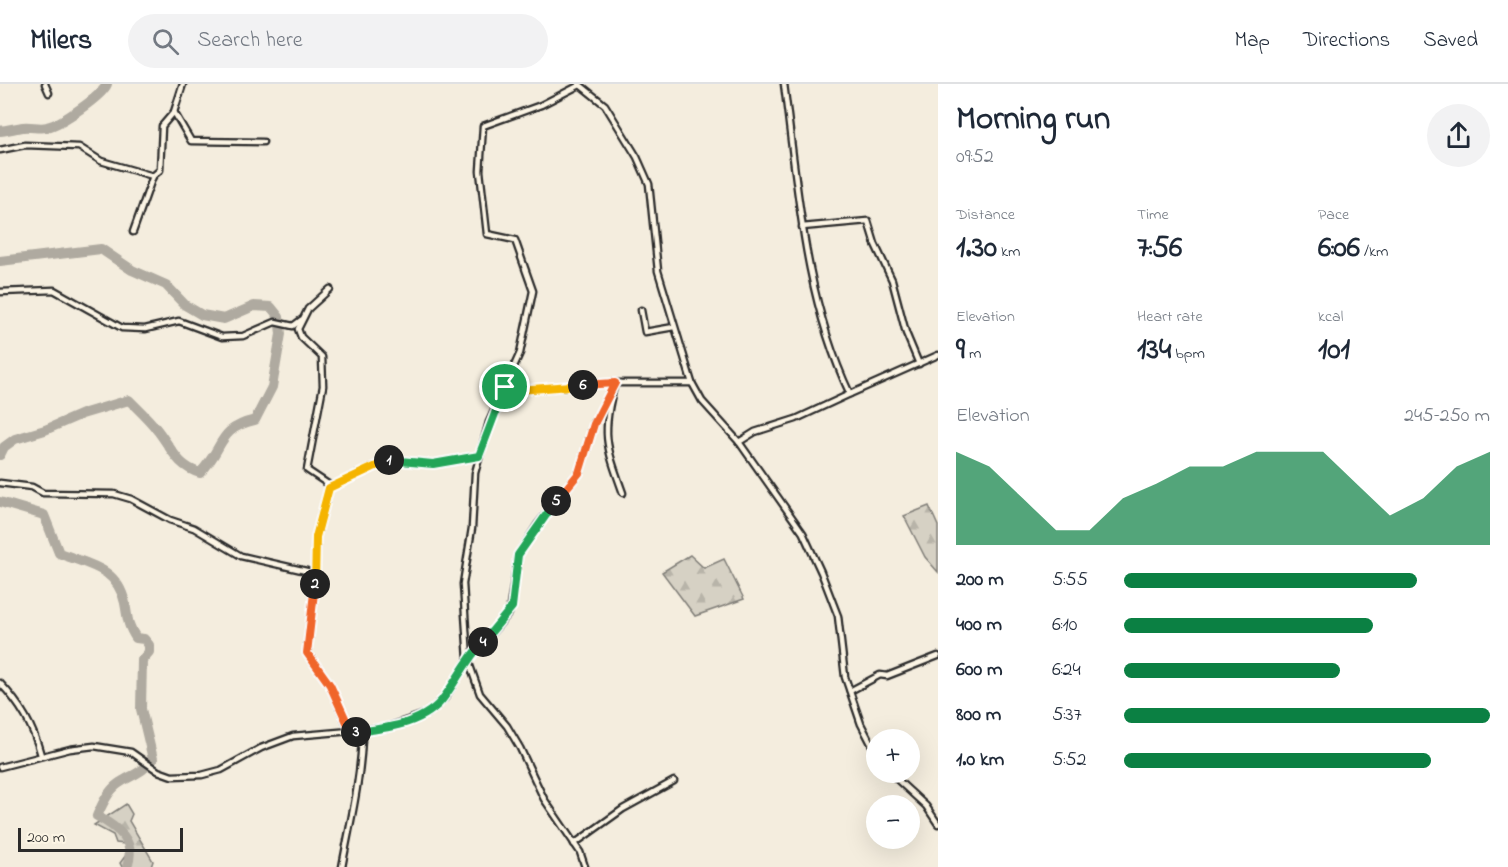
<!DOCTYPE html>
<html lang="en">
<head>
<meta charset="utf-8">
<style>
	body { margin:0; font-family:"Indie Flower",sans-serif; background:#f2f2f3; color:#1f2937; height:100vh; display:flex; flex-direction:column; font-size:22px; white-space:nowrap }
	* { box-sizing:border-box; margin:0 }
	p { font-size:20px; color:#747a83 }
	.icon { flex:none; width:33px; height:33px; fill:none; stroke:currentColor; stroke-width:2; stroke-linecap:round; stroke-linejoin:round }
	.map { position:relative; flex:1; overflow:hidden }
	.side { display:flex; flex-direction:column; background:#fff; width:570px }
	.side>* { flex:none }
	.controls { position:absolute; left:866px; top:645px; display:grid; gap:12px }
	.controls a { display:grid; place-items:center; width:54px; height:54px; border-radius:50%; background:#fff; box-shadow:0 6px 24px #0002; font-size:30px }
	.scale { position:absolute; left:18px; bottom:15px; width:165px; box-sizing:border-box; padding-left:6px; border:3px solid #2b2b2b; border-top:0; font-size:16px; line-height:21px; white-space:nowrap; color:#2b2b2b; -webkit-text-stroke:4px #fcf5e5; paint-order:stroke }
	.pin { position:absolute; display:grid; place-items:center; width:51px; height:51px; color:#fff; margin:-26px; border:3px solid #fff; border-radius:50%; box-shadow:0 2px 6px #0007 }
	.km { position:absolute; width:30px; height:30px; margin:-15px; border-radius:50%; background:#222; color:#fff; font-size:16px; line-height:30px; text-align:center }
	.round { display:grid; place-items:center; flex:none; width:63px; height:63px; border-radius:32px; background:#f2f2f3 }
	.summary { display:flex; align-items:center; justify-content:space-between; height:102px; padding:0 18px }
	h1 { font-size:33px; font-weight:800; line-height:45px }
	.metrics { display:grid; grid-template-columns:repeat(3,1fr); gap:9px; height:102px; padding:6px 18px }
	.metrics div { display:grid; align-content:center }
	.metrics b { font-size:30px; font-weight:800 }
	.metrics small { font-size:16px; font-weight:400 }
	.metrics p { font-size:16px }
	.chart { height:168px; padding:12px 18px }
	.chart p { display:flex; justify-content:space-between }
	.chart svg { width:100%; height:108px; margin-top:6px; fill:#0b8043; opacity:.7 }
	ul { padding:0 18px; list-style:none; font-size:20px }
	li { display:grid; grid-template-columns:96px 72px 1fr; align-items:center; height:45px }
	li i { height:15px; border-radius:8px; background:#0b8043 }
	header { display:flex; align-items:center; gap:36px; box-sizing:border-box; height:84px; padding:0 30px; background:#fff; border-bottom:2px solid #e0e1e3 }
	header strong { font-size:28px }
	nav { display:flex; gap:33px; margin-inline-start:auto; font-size:21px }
	.search { width:420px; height:54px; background:#f2f2f3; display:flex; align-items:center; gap:15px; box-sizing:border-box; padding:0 21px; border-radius:33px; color:#747a83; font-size:22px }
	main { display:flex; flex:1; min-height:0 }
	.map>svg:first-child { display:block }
</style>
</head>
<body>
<header>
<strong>Milers</strong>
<div class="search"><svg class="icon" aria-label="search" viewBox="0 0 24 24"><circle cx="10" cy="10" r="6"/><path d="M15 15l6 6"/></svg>Search here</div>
<nav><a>Map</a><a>Directions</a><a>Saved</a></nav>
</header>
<main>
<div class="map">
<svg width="938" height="783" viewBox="0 0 938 783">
	<defs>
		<pattern id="forest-firs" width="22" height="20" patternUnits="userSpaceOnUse" patternTransform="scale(1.5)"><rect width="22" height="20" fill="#d6d1c4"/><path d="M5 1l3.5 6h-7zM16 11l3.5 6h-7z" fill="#b8b4a9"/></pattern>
	</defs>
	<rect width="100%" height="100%" fill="#f4edde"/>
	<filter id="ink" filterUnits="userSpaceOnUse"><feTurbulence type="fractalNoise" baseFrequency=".0167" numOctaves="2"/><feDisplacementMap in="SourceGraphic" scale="12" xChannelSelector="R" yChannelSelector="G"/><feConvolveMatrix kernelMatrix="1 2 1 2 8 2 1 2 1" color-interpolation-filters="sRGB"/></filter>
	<g filter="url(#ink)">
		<g fill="url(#forest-firs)" stroke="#807e78" stroke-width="1.5">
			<polygon points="929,422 938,442 938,488 925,473 904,432"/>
			<polygon points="690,471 704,484 724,475 744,515 695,532 662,488"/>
			<polygon points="126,720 132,730 129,737 153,777 151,783 122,783 120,779 126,771 125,760 116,759 113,751 94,741"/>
		</g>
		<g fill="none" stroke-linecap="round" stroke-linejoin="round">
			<g stroke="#afaaa0" stroke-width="10">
				<path d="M 0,47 C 8,46 16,44 23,43 C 31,42 40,45 47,43 C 61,40 102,12 107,0"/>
				<path d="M 0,177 L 101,165 L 132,186 L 166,201 L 185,221 L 202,231 L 224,235 L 254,222 L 271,223 L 279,233 L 281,250 L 272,303 L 255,336 C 216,345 225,364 200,389 C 177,382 172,365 158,347 C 150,336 139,326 129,316 L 82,330 L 45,346 L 15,355 L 4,363 L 0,371"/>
				<path d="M 0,418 L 44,431 L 59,469 C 89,481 117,483 125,519 C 128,535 127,540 136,554 L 144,555 L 149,561 L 149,568 L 142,576 L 141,625 L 153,675 C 143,689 131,691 118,700 C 108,707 102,721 97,732 C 118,744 137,757 127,783"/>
			</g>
			<g stroke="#2b2b2b" stroke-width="9">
				<g id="minor">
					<polyline points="45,0 49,9"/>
					<polyline points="579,0 605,21 637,73 649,100 658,187 692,299 702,317 739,358 803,449 821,488 838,532 845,593 861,640 876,669"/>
					<polyline points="580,1 541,21 483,42 480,87 487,150 515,156 533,207 520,269 489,338 475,389 472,444 463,500 468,576 480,610 507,642 520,664 544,715 580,768 585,783"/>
					<polyline points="174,28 191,57 263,58"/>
					<polyline points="0,66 25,61 79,63 101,77 153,92 160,86 162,42 174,28 183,0"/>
					<polyline points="802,143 868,137 875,160 892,196 906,249 919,280"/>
					<polyline points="133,148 153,92"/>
					<polyline points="330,205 308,225 298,245 301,253 322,273 323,302 307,386 331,402"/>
					<polyline points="0,208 54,206 122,244 145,245 179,237 222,253 243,252 275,238 293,242 301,236"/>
					<polyline points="641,226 645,248 674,243"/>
					<polyline points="850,310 938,271"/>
					<path d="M 739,358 L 755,348 L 796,335 L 850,310 C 804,213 798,105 784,0"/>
					<polyline points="0,399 32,403 43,409 114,410 131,415 170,436 194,444 241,472 315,489"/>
					<path d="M 623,409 C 606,362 601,349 615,299 L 692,299"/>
					<path d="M 0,599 C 21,621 33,642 41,671"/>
					<polyline points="850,607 880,591 887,592 938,572"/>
					<polyline points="0,683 70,665 94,662 131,668 158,687 172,692 202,691 221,686 261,664 293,652 385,644 428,629 445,614 468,576 509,529 518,471 538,440 579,389 594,340 615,299 519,306 505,303"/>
					<polyline points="889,688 926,722 938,740"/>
					<polyline points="574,760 623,725 674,697"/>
					<path d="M 342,783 C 350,740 360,699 362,655 L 349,645 L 330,601 L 307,569 L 315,498 L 316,453 L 329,404 L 388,376 L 433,380 L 479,372"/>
				</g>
			</g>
			<use href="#minor" stroke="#fcf5e5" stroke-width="4.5"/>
		</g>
	</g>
	<g fill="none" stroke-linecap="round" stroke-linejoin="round" filter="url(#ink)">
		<g stroke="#fff" stroke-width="12">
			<polyline id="split-1" points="389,376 433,380 479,372 505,303"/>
		</g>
		<g stroke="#fff" stroke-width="12">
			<polyline id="split-2" points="315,500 316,453 329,404 389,376"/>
		</g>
		<g stroke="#fff" stroke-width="12">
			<polyline id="split-3" points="315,500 307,569 330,601 350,645 356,648"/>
		</g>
		<g stroke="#fff" stroke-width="12">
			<path id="split-4" d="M 356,648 C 387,644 426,640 445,612 C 458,594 467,575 483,558"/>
		</g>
		<g stroke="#fff" stroke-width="12">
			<polyline id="split-5" points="483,558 512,523 518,471 556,417"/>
		</g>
		<g stroke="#fff" stroke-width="12">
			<polyline id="split-6" points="556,417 579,389 594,340 615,299 583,301"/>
		</g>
		<g stroke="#fff" stroke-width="12">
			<polyline id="split-7" points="505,303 519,306 583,301"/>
		</g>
		<use href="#split-1" stroke="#22a559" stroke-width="8"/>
		<use href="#split-2" stroke="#f5b400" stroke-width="8"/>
		<use href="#split-3" stroke="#f0652b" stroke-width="8"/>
		<use href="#split-4" stroke="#22a559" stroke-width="8"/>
		<use href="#split-5" stroke="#22a559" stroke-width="8"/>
		<use href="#split-6" stroke="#f0652b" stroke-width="8"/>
		<use href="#split-7" stroke="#f5b400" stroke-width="8"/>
	</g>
</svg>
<div class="controls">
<a>+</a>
<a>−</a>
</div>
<div class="scale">200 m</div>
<div class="pin" style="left:505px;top:303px;background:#1e9e55"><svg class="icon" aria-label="arrive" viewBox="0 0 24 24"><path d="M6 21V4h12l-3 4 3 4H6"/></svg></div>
<b class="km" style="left:389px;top:376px">1</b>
<b class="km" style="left:315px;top:500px">2</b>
<b class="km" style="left:356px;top:648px">3</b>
<b class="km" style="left:483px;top:558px">4</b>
<b class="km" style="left:556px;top:417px">5</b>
<b class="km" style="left:583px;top:301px">6</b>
</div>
<section class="side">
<div class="summary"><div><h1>Morning run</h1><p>09:52</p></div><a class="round"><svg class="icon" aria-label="share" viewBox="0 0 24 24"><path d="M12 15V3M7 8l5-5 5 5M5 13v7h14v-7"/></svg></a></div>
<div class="metrics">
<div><p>Distance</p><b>1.30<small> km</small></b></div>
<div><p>Time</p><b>7:56</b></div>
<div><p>Pace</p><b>6:06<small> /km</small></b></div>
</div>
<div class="metrics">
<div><p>Elevation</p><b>9<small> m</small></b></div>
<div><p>Heart rate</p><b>134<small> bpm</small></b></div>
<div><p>kcal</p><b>101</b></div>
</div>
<div class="chart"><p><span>Elevation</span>245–250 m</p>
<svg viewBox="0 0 160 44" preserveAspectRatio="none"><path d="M0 44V6L10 12L20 25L30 38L40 38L50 25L60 19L70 12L80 12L90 6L100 6L110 6L120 19L130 32L140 25L150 12L160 6V44z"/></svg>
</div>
<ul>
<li><b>200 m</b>5:55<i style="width:80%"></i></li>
<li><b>400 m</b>6:10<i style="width:68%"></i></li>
<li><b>600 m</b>6:24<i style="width:59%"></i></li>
<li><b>800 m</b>5:37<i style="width:100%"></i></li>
<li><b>1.0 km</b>5:52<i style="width:84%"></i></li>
</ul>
</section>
</main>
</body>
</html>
